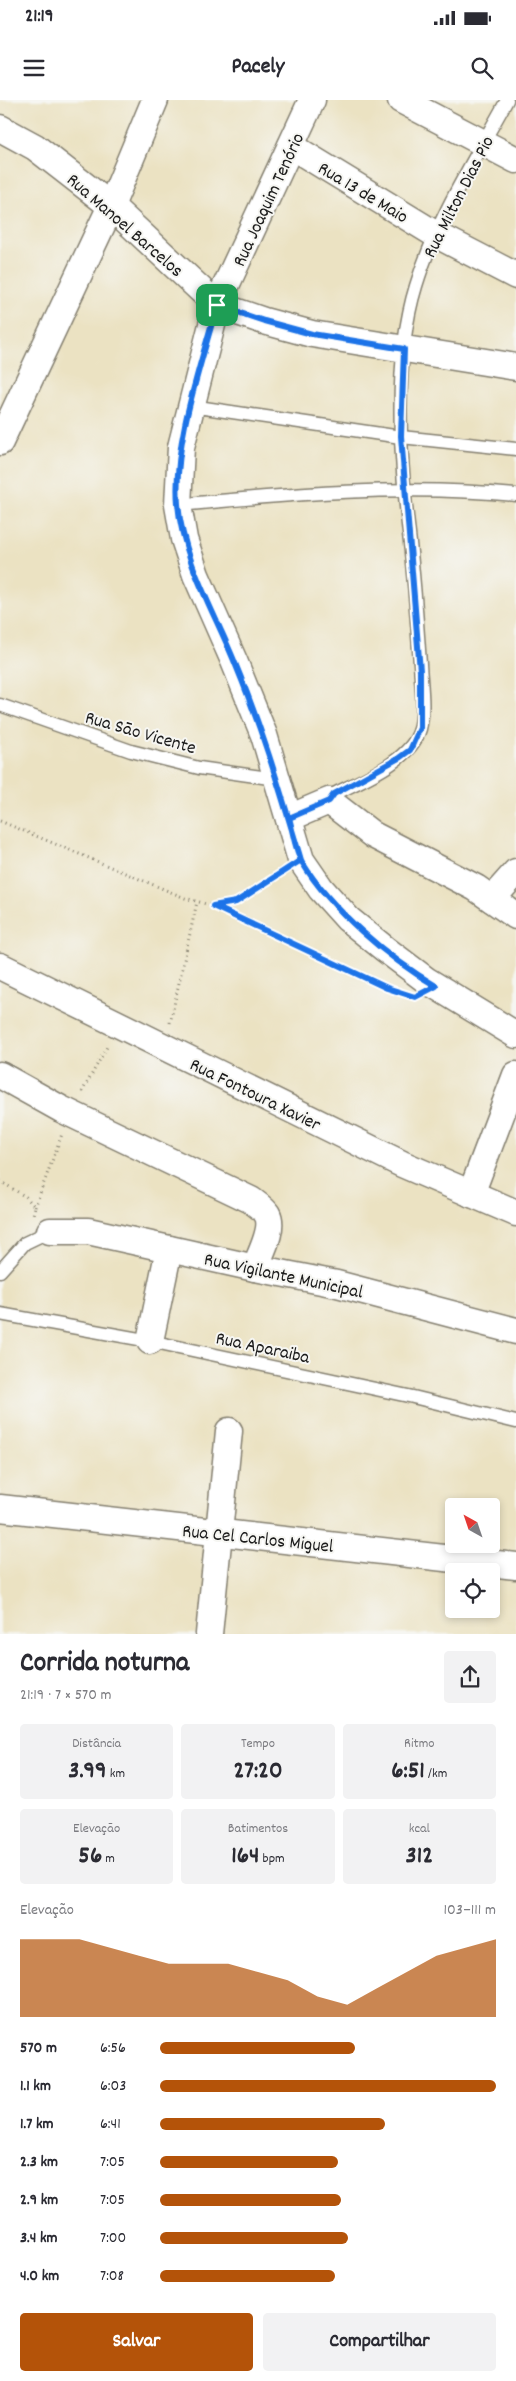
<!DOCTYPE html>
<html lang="pt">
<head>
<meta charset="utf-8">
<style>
	body { margin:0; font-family:Dekko,sans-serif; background:#f2f2f3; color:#2b2b33; height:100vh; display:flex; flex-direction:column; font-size:19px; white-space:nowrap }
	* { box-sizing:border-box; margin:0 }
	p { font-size:16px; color:#7c7c81 }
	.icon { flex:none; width:28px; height:28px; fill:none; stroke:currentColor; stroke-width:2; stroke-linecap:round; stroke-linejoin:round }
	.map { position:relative; height:1534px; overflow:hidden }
	.side { display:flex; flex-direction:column; background:#fff; flex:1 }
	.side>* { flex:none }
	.needle { width:32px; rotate:320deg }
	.tools { position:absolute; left:445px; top:1398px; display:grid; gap:10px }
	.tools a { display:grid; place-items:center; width:55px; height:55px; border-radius:5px; background:#fff; box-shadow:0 2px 8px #0003; font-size:25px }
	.pin { position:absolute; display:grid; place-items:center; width:42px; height:42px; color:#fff; margin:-21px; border-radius:10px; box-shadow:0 2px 8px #0006 }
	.round { display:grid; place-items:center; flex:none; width:52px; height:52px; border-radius:5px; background:#f2f2f3 }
	.summary { display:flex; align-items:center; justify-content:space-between; height:85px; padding:0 20px }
	h1 { font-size:28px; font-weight:700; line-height:38px }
	.stats { display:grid; grid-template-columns:repeat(3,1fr); gap:8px; height:85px; padding:5px 20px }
	.stats div { display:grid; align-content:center; border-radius:5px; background:#f2f2f3; text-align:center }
	.stats b { font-size:25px; font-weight:700 }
	.stats small { font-size:14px; font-weight:400 }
	.stats p { font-size:14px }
	.chart { height:140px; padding:10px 20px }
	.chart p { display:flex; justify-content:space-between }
	.chart svg { width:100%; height:90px; margin-top:5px; fill:#b45309; opacity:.7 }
	.primary-button { display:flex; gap:10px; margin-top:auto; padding:10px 20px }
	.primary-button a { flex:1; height:58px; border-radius:5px; background:#b45309; color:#fff; font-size:20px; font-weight:700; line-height:58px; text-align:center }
	.primary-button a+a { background:#f2f2f3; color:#2b2b33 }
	ul { padding:0 20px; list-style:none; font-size:16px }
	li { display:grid; grid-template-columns:80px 60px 1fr; align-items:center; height:38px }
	li i { height:12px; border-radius:6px; background:#b45309 }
	.status { display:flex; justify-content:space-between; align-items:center; height:35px; padding:0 25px; background:#fff; direction:ltr }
	.status svg { height:14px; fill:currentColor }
	header { display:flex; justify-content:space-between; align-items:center; height:65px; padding:0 20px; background:#fff; font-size:22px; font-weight:700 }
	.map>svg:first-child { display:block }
</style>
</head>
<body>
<div class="status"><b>21:19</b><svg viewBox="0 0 49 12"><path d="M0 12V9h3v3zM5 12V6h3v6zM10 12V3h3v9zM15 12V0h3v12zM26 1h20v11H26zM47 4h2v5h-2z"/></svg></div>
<header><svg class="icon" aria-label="menu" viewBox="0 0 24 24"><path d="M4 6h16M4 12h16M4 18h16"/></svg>Pacely<svg class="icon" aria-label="search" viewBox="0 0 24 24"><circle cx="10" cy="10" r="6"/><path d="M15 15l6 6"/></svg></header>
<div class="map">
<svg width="516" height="1534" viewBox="0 0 516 1534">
	<rect width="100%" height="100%" fill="#f6f6f2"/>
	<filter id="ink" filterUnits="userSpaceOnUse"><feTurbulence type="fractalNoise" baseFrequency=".02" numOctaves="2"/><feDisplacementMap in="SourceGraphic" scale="10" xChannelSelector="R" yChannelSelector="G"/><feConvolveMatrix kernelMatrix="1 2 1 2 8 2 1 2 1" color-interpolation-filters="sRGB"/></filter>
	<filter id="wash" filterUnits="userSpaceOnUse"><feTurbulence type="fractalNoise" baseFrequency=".0096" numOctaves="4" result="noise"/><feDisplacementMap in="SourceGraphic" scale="20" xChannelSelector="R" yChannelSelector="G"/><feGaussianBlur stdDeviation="1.12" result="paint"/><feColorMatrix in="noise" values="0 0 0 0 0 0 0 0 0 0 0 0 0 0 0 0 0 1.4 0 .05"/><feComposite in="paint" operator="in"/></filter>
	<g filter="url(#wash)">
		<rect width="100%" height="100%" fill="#ebe2c2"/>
	</g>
	<g filter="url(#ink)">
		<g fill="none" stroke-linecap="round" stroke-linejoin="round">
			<g stroke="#847f6f" stroke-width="15">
				<g id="lane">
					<polyline points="191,306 401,337 516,349"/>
					<path d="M 178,405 C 290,394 404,384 516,395"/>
					<polyline points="0,605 131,651 199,668 276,679"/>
					<path d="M 329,701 L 334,694 C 362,680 411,661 420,629 C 425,609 421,584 420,564 C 417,520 414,477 409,434 C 400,357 393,260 416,186 C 436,120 474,60 507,0"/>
					<polyline points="0,1171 25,1143 50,1131"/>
					<polyline points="0,1214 150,1241 413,1297 516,1322"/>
				</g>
			</g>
			<g stroke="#847f6f" stroke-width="29">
				<g id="street">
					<polyline points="312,0 217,205 181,347 178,405 184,439 196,475 234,561 264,635 301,760 321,789 348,819 385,849 426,880 516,935"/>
					<polyline points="401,0 516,60"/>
					<polyline points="0,28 35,47 111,106 217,205 264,221 312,234 516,267"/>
					<polyline points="291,46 435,134 516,176"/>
					<polyline points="0,342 111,106 155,0"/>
					<polyline points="289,718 329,701 373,735 476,788 516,816"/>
					<polyline points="492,799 516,772"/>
					<polyline points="0,866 402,1064 516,1113"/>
					<path d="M 0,975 L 61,1009 L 251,1100 C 256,1104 263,1108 267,1114 C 275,1128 260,1154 255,1168"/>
					<polyline points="471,1094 516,975"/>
					<polyline points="50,1131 88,1131 255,1168 337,1184 516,1231"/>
					<polyline points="150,1241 169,1149"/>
					<polyline points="0,1408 516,1466"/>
					<polyline points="209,1534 229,1331"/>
				</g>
			</g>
			<g stroke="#847f6f" stroke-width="3" stroke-dasharray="1 4" stroke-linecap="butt">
				<polyline points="0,721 185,798 213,806 236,802 281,773"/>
				<polyline points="214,806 387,888 401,893"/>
				<polyline points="170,923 197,802"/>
				<polyline points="82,992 108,945"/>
				<polyline points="0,1081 26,1097 35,1107 33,1115"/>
				<polyline points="35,1107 62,1034"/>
			</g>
			<use href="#lane" stroke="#fff" stroke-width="12"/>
			<use href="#street" stroke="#fff" stroke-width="26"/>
		</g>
	</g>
	<g fill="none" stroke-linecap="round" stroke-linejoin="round" filter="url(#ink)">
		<g stroke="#fff" stroke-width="10">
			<path id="route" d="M 217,205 C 201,265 173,343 178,404 C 183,461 214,511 235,563 C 262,628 281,693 301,760 L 236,802 L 213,806 L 387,888 L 415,897 L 436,886 C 388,858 331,810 302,762 C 295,750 293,731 289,718 L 329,701 L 334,694 L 399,658 L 410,650 L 420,628 L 420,571 L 401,336 L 404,249 L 312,234 L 264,221 L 217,205"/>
		</g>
		<use href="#route" stroke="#1a73e8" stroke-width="6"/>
	</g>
	<g text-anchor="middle" stroke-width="4" stroke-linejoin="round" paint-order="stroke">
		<g font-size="19" fill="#1c1c1c" stroke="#f6f6f2">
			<text transform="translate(364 91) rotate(31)" y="7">Rua 13 de Maio</text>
			<text transform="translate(457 96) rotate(-63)" y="7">Rua Milton Dias Pio</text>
			<text transform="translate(267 99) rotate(-65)" y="7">Rua Joaquim Tenório</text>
			<text transform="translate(126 124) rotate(41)" y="7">Rua Manoel Barcelos</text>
			<text transform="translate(141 631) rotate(16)" y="7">Rua Sāo Vicente</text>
			<text transform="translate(256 993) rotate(26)" y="7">Rua Fontoura Xavier</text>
			<text transform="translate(284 1174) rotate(12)" y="7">Rua Vigilante Municipal</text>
			<text transform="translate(263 1246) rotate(12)" y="7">Rua Aparaiba</text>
			<text transform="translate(258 1437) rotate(6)" y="7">Rua Cel Carlos Miguel</text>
		</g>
	</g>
</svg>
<div class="tools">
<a><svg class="needle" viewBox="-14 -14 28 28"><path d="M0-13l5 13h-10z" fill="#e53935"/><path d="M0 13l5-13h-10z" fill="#7c7c81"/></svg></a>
<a><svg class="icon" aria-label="locate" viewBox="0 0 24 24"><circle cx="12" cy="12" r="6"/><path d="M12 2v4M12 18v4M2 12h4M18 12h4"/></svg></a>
</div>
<div class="pin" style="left:217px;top:205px;background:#1e9e55"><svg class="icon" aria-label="arrive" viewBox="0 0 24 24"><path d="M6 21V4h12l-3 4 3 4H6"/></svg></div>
</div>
<section class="side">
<div class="summary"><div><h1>Corrida noturna</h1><p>21:19 · 7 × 570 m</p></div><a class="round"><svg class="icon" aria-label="share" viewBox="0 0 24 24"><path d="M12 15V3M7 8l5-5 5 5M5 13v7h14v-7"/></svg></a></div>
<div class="stats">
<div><p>Distância</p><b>3.99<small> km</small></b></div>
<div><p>Tempo</p><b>27:20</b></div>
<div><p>Ritmo</p><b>6:51<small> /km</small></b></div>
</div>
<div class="stats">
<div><p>Elevação</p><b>56<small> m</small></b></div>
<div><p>Batimentos</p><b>164<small> bpm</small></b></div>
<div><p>kcal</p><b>312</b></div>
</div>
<div class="chart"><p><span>Elevação</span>103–111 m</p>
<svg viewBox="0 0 160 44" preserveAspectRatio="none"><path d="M0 44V6L10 6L20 6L30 10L40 14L50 18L60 18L70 18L80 22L90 26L100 34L110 38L120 30L130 22L140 14L150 10L160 6V44z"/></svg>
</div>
<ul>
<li><b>570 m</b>6:56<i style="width:58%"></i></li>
<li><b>1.1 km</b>6:03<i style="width:100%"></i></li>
<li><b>1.7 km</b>6:41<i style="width:67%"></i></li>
<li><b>2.3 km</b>7:05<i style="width:53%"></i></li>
<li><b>2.9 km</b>7:05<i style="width:54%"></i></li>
<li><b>3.4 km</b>7:00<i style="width:56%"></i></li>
<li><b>4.0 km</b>7:08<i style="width:52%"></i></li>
</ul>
<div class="primary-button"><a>Salvar</a><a>Compartilhar</a></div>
</section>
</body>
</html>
